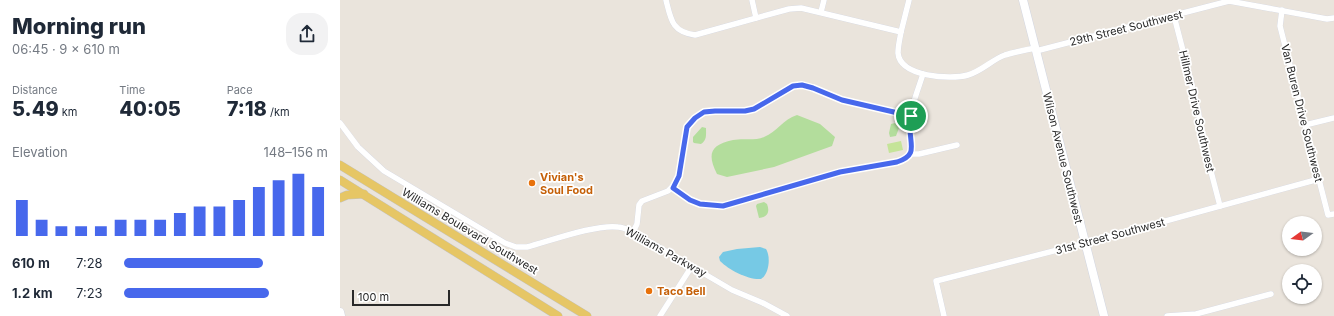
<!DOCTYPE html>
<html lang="en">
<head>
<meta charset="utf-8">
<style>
	body { margin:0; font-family:Inter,sans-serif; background:#f2f2f3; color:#1f2937; height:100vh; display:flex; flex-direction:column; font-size:15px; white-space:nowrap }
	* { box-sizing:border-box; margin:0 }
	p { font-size:13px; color:#747a83 }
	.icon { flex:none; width:22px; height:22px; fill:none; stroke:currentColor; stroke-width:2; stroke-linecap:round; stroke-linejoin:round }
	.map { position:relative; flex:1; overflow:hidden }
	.panel { display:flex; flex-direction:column; background:#fff; width:340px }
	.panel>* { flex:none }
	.needle { width:26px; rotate:255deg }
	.tools { position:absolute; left:942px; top:216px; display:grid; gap:8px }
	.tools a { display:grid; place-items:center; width:40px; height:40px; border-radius:50%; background:#fff; box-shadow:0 1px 3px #0004; font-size:20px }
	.scale { position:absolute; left:12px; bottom:10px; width:98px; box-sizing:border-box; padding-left:4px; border:2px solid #292929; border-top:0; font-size:11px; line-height:14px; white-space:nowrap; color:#292929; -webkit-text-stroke:3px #fff; paint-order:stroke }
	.pin { position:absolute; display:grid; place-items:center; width:34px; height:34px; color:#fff; margin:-17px; border:2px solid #fff; border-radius:50%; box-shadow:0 1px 4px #0007 }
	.round { display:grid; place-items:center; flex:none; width:42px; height:42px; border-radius:16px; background:#f2f2f3 }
	.summary { display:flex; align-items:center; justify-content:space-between; height:68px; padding:0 12px }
	h1 { font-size:22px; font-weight:800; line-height:30px }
	.metrics { display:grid; grid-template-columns:repeat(3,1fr); gap:6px; height:68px; padding:4px 12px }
	.metrics div { display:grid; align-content:center }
	.metrics b { font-size:20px; font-weight:800 }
	.metrics small { font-size:11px; font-weight:400 }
	.metrics p { font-size:11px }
	.chart { height:112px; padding:8px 12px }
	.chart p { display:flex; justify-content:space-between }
	.chart svg { width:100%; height:72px; margin-top:4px; stroke:#4768ec; stroke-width:6 }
	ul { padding:0 12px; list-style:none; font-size:13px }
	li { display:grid; grid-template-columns:64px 48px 1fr; align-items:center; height:30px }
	li i { height:10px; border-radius:5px; background:#4768ec }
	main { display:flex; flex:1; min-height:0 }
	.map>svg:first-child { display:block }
</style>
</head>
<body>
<main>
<section class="panel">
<div class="summary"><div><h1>Morning run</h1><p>06:45 · 9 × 610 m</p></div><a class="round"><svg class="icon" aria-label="share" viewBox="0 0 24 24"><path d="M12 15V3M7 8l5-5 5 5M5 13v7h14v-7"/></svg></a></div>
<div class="metrics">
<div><p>Distance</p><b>5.49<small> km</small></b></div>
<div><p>Time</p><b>40:05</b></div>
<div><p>Pace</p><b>7:18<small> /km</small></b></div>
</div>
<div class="chart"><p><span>Elevation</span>148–156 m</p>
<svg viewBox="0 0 160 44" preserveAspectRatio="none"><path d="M5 44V22M15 44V34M25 44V38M35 44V38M45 44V38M55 44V34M65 44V34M75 44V34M85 44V30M95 44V26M105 44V26M115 44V22M125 44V14M135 44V10M145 44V6M155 44V14"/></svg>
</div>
<ul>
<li><b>610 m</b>7:28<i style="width:68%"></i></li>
<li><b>1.2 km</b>7:23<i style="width:71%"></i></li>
</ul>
</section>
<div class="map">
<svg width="994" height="316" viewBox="0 0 994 316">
	<rect width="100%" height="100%" fill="#eae4dc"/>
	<g fill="#b3dd9c">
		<path d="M 457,115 L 480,124 L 495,137 L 492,146 L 434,167 L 387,177 L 377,174 C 367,154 370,145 393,140 C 403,138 415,141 424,137 C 437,132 443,119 457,115 Z"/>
		<polygon points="555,123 559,128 556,136 550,137 549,133 551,124"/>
		<path d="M 362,127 L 366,128 C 366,135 367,140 361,144 L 354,143 L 353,142 L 353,137 Z"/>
		<path d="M 424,202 L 427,204 C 430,211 428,217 419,218 L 416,206 L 417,204 Z"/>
	</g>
	<polygon fill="#c5e499" points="561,141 563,150 549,153 547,144"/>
	<path fill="#76c9e5" d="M 420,247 L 426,249 C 431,257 429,274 421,279 C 408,280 389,270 380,261 L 379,257 L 383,252 L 397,249 Z"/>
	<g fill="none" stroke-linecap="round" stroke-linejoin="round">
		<g stroke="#d1d5e1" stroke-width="6">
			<g id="minor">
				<path d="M 326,0 C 331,20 332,32 355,35 L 449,9 L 461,8 L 561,32 C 560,38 558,46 558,53 C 560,77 611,80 628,75 C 642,71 653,59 665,55 C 675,52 686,50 695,48"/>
				<polyline points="412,0 416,18"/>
				<polyline points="942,10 940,26 988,215 994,214"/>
				<polyline points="481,12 484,0"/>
				<polyline points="834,16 856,101 867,156 880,206"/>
				<polyline points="561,32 569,0"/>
				<polyline points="696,51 889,1 987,19 994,18"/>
				<path d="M 0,123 L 18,147 L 44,171 L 165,243 L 176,247 L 187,247 C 210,241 256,224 278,227 C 283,227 288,230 293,232 L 392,290 L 423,303 L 447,316"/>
				<polyline points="965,125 994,118"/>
				<polyline points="570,154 579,154 617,145"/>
				<path d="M 333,188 L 350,200 L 360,204 L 383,206 L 500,172 L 557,162 C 562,160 567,159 570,154 C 575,146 569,135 570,126 C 570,108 578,90 583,74"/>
				<polyline points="293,232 297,224 299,205 302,201 328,191 336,183 339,176 347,127 355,118 364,112 375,111 405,111 414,109 453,86 462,85 473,87 502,100 571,116"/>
				<polyline points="320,316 352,266"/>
				<polyline points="604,316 596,281 745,243 979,179"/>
				<polyline points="827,316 856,314 931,294"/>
			</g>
		</g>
		<g stroke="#d1d5e1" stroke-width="9">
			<g id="secondary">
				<polyline points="683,0 764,316"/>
				<polyline points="0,312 1,316"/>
			</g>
		</g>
		<g stroke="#c3c3c3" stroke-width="9">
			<g id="primary">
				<polyline points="0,165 247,316"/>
				<polyline points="0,180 218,316"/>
				<polyline points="0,198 7,195 24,194"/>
			</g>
		</g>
		<use href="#minor" stroke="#fff" stroke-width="5.5"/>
		<use href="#secondary" stroke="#fff" stroke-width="8"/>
		<use href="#primary" stroke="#e6c665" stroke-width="8"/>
	</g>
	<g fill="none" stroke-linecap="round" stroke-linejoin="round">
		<g stroke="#fff" stroke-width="8">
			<path id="route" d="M 462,85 L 473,88 L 502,100 L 571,116 C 570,120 569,124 570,128 C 570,146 578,155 557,162 L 500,172 L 383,206 L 360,204 L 350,200 L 333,188 L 339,176 L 347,127 L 355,118 L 364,112 L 375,111 L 405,111 L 414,109 L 453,86 Z"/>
		</g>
		<use href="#route" stroke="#4768ec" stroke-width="5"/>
	</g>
	<g fill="#e8710a" stroke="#fff" stroke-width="1.5">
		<circle cx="192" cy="183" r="4"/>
		<circle cx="309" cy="291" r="4"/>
	</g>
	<g text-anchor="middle" stroke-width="3.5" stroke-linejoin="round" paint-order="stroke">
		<g font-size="11" fill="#292929" stroke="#fff">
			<text transform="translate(786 28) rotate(-14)" y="4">29th Street Southwest</text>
			<text transform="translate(857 111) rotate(77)" y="4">Hillmer Drive Southwest</text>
			<text transform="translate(962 113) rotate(76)" y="4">Van Buren Drive Southwest</text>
			<text transform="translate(723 158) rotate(76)" y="4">Wilson Avenue Southwest</text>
			<text transform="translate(130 231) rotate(31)" y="4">Williams Boulevard Southwest</text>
			<text transform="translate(770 236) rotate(-15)" y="4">31st Street Southwest</text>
			<text transform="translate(326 252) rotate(29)" y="4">Williams Parkway</text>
		</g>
		<g font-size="11" font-weight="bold" fill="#c56008" stroke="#fff" text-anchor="start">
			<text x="200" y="181">Vivian's<tspan x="200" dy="13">Soul Food</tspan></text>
			<text x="317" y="295">Taco Bell</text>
		</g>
	</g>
</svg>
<div class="tools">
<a><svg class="needle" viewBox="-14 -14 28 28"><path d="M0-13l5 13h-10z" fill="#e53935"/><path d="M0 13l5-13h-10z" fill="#747a83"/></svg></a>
<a><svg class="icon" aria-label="locate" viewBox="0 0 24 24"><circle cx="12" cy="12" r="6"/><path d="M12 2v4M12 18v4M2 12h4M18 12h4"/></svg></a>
</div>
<div class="scale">100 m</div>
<div class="pin" style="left:571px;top:116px;background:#1e9e55"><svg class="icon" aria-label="arrive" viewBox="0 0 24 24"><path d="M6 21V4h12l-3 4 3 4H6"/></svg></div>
</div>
</main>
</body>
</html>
